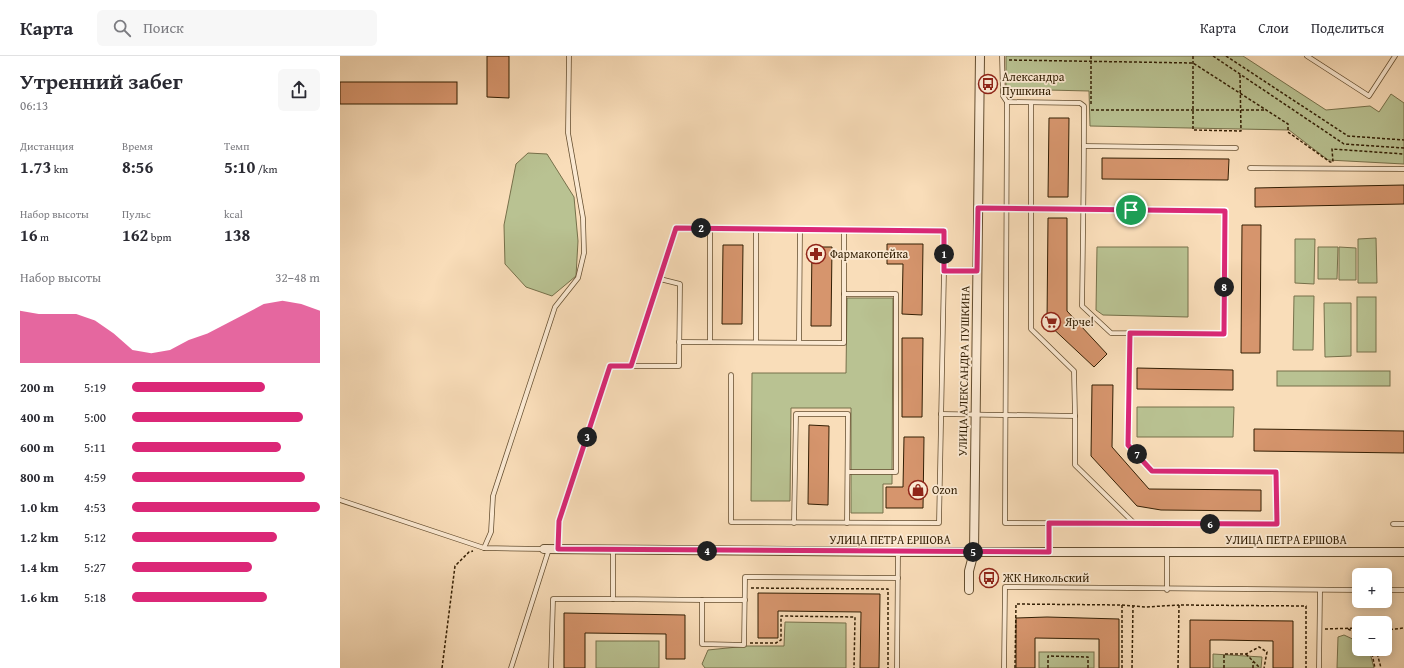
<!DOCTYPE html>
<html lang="ru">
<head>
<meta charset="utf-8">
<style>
	body { margin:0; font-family:"Gentium Book Plus",serif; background:#f7f7f7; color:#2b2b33; height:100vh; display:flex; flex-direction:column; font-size:15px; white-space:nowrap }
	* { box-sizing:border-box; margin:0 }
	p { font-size:13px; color:#7c7c81 }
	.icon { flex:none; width:22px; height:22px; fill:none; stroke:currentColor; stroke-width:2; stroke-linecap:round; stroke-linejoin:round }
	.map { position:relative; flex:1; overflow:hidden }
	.details { display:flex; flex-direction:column; background:#fff; width:340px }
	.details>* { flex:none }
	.buttons { position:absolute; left:1012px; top:512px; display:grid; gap:8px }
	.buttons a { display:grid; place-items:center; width:40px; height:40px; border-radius:6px; background:#fff; box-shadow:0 2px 10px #0003; font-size:20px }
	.pin { position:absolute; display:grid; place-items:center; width:34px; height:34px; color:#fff; margin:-17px; border:2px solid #fff; border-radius:50%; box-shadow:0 1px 4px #0007 }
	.km { position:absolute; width:20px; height:20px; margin:-10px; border-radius:50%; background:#222; color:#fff; font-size:11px; line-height:20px; text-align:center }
	.round { display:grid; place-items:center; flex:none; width:42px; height:42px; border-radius:6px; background:#f7f7f7 }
	.headline { display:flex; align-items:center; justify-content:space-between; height:68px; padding:0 20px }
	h1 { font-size:22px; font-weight:700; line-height:30px }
	.stats { display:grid; grid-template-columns:repeat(3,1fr); gap:6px; height:68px; padding:4px 20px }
	.stats div { display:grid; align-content:center }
	.stats b { font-size:17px; font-weight:700 }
	.stats small { font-size:11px; font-weight:400 }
	.stats p { font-size:11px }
	.chart { height:112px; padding:8px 20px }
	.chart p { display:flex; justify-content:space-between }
	.chart svg { width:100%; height:72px; margin-top:4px; fill:#db2777; opacity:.7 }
	ul { padding:0 20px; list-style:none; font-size:13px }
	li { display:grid; grid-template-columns:64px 48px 1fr; align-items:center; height:30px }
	li i { height:10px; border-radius:5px; background:#db2777 }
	header { display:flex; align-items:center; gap:24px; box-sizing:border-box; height:56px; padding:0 20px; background:#fff; border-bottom:1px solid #e1e1e2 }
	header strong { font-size:19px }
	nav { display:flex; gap:22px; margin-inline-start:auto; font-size:14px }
	.search { width:280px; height:36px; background:#f7f7f7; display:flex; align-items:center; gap:10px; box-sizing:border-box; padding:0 14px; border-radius:6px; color:#7c7c81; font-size:15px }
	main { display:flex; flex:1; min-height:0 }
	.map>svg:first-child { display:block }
</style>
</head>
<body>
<header>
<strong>Карта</strong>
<div class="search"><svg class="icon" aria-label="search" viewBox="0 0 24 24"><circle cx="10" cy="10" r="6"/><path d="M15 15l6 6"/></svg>Поиск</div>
<nav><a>Карта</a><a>Слои</a><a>Поделиться</a></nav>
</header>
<main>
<section class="details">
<div class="headline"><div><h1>Утренний забег</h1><p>06:13</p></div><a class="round"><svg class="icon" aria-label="share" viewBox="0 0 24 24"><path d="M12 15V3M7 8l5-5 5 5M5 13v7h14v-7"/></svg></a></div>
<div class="stats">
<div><p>Дистанция</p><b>1.73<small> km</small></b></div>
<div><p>Время</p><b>8:56</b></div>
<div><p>Темп</p><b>5:10<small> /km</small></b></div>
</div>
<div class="stats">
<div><p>Набор высоты</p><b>16<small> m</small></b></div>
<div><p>Пульс</p><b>162<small> bpm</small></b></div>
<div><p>kcal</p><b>138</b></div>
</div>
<div class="chart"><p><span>Набор высоты</span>32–48 m</p>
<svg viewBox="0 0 160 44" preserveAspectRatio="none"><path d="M0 44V12L10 14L20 14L30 14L40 18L50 26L60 36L70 38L80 36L90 30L100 26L110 20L120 14L130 8L140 6L150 8L160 12V44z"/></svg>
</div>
<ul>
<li><b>200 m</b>5:19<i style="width:71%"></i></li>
<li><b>400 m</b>5:00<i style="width:91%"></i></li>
<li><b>600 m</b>5:11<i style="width:79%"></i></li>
<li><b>800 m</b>4:59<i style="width:92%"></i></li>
<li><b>1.0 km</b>4:53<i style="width:100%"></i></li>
<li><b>1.2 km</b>5:12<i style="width:77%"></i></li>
<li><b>1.4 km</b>5:27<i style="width:64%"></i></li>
<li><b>1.6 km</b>5:18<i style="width:72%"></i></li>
</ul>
</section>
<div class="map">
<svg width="1064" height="612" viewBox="0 0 1064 612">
	<rect width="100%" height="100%" fill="#f9ddb9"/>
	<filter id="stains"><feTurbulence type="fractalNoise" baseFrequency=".005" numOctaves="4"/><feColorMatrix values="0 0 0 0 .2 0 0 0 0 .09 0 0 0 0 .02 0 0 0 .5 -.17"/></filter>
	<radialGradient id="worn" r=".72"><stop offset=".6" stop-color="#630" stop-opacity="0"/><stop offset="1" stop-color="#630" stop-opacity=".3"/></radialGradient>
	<g fill="#b9c292" stroke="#76704a">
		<polygon points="666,0 903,0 986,54 1030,50 1039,56 1051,38 1064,47 1064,108 988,104 949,74 750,70 749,35 666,33"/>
		<polygon points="188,97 207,98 234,141 238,185 236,220 212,240 186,231 165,208 164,169 176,108"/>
		<polygon points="1036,182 1037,227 1018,227 1018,183"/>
		<polygon points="955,183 975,183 974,228 955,227"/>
		<polygon points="757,191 848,191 848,261 763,259 756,254"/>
		<polygon points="978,191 998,191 997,223 978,223"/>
		<polygon points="999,191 1016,192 1016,224 999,224"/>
		<polygon points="954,240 974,240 973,294 953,294"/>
		<rect x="1017" y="241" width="19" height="55"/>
		<polygon points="507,242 553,242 552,428 543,428 543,457 511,457 511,352 451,352 450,445 411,445 412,317 506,317"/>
		<polygon points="984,247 1011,247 1011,300 985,301"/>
		<rect x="937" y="315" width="113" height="15"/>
		<polygon points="797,351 894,351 893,381 797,381"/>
		<polygon points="445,566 506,567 506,612 365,612 362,608 368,594 407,590 444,590"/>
		<polygon points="1004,579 1019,586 1019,593 1029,593 1034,612 997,612 998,581"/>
		<rect x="256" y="585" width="63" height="27"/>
		<rect x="699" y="596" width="55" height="16"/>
		<polygon points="873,598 922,601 921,612 873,612"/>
	</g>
	<g fill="#d6956d" stroke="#321e03">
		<polygon points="147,0 169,0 169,42 147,41"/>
		<rect x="0" y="26" width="117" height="22"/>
		<polygon points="709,62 729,62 728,141 708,141"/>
		<polygon points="762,102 889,103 888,124 762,123"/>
		<polygon points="1064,129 1064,148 915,151 915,132"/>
		<polygon points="708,162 727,162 727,255 767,298 754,311 707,267"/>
		<polygon points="902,169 921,169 920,297 901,297"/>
		<polygon points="547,188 583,188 582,259 562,258 563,208 547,208"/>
		<polygon points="383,189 403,189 402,268 382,268"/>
		<polygon points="472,191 492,191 491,270 471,270"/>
		<polygon points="562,282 583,282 582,361 562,361"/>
		<polygon points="797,312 893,314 893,334 797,333"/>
		<polygon points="752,329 773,329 772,391 809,433 921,434 921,455 821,454 797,450 751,400"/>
		<polygon points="469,369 489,370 488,449 468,448"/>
		<polygon points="914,373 1064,375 1064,397 914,395"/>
		<polygon points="564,381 584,381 583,452 546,452 546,431 563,431"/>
		<polygon points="418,537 540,538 539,612 520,612 521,556 438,555 438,582 418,582"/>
		<polygon points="224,557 345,559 345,603 326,603 326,578 245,577 245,612 224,612"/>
		<polygon points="707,561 779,563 779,612 759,612 759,583 695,582 695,612 676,612 676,562"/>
		<polygon points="850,564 953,565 953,612 933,612 933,585 882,584 870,584 870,612 850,612"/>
	</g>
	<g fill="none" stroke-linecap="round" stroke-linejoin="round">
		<g stroke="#644e30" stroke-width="5.5">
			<g id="lane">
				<polyline points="662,0 663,40 667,46 665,467 937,468 936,416 812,415 788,389 790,277"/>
				<polyline points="967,0 1029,40 1055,0"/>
				<polyline points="691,47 691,273 734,315 735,360"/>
				<polyline points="744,90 896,92"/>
				<polyline points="910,112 1064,113"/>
				<path d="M 638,153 C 721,153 803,154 885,155 L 884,278 L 771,277 L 742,250 C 743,184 744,117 744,50 L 740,47 L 667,46"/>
				<polyline points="504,174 504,238"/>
				<polyline points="339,286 504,287 504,238 556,238 556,416 508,416"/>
				<polyline points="370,286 370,173"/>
				<polyline points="416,286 416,173"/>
				<polyline points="459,286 460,174"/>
				<polyline points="291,310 339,310 340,228 320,223"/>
				<polyline points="391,319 391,466 599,467 604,215 637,215"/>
				<polyline points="601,358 735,360 735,409 794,467"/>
				<polyline points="0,444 144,492 204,493"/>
				<polyline points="454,467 456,358 508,358 507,467"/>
				<polyline points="1053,468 1064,468"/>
				<polyline points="144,492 151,476 153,440 215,251 238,222 244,197 243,162 228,77 229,0"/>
				<polyline points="218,493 219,465 270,310 291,310 336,172 604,175 604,215"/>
				<polyline points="273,494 273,543 362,544 362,588 404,589 405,521 558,522"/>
				<polyline points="709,496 709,467"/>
				<polyline points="827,534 827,497"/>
				<polyline points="1045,534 1064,534"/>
				<polyline points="362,544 405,544"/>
				<polyline points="171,612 209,493"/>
				<polyline points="211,612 213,543 273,543"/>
				<polyline points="557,612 558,496"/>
				<polyline points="664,612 665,531 1019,534"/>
				<polyline points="979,612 980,535"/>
			</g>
		</g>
		<g stroke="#644e30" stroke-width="10">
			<g id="street">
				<polyline points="204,493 558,496 1064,496"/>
				<polyline points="629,534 629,515 634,496 640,0"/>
			</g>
		</g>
		<g stroke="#321e03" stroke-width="1.5" stroke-dasharray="3 2" stroke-linecap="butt">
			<polyline points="751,0 751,48"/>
			<polyline points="853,0 853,74 901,75 900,19"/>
			<polyline points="873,0 1004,88 1064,92"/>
			<polyline points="886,0 1008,80 1064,84"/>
			<polyline points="669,4 853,7 948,68 948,76 990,106 993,106 992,93 1064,98"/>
			<polyline points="751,54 924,54"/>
			<polyline points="411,532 548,533 548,612"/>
			<polyline points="985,573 1019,572"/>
			<polyline points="1008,573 1019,578"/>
			<polyline points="1045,574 1064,572"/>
			<polyline points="410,587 436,587 441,584 441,560 515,561 514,612"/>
			<polyline points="1031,593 1035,612"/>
			<polyline points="1036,593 1041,612"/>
			<polyline points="906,598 920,612"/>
			<polyline points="102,612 115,510 129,496 133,495"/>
			<polyline points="675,612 676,548 782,549 806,551 839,549"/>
			<polyline points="708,612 708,600 748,601 748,612"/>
			<polyline points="782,612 782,549"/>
			<polyline points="792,612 793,550"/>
			<polyline points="838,612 839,549 966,550 966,612"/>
			<polyline points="884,612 884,598 906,598 919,591 927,596 924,612"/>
			<polyline points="913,612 913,606"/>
		</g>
		<use href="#lane" stroke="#fbe9d2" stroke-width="4"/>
		<use href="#street" stroke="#fbe9d2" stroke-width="8"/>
	</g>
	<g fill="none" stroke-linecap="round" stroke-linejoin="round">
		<g stroke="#fff" stroke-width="8">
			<polygon id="route" points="638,152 885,155 884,278 790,277 788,389 812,415 936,416 937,468 709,467 709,496 218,493 219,465 270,310 291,310 336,172 604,175 604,215 637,215"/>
		</g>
		<use href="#route" stroke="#db2777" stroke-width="5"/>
	</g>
	<defs>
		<g id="bus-ring" transform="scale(1)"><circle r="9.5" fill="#fbe9d2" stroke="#8f2418" stroke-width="1.5"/><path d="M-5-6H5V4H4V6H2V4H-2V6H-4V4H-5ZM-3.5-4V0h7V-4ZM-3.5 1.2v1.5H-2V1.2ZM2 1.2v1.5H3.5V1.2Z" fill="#8f2418"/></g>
		<g id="pharmacy-ring" transform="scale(1)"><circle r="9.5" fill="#fbe9d2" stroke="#8f2418" stroke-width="1.5"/><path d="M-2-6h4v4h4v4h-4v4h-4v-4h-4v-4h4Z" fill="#8f2418"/></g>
		<g id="supermarket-ring" transform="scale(1)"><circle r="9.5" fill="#fbe9d2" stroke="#8f2418" stroke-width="1.5"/><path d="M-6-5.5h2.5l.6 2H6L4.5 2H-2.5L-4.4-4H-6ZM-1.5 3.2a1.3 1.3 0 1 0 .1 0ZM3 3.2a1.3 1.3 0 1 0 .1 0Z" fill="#8f2418"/></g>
		<g id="shop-ring" transform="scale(1)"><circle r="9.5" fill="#fbe9d2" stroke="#8f2418" stroke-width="1.5"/><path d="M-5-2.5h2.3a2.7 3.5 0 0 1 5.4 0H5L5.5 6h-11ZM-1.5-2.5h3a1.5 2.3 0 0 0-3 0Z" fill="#8f2418"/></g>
	</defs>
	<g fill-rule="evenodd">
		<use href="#bus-ring" x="648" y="28"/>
		<use href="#pharmacy-ring" x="476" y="198"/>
		<use href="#supermarket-ring" x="711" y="266"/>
		<use href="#shop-ring" x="578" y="434"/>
		<use href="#bus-ring" x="649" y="522"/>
	</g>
	<g text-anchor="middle" stroke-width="3.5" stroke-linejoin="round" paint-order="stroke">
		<g font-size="12" fill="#321e03" stroke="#fbe9d2" text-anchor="start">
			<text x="662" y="25">Александра<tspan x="662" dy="14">Пушкина</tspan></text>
			<text x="490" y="202">Фармакопейка</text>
			<text x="725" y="270">Ярче!</text>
			<text x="592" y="438">Ozon</text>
			<text x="663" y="526">ЖК Никольский</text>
		</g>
		<g font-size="12" fill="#321e03" stroke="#fbe9d2">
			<text transform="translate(624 315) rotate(-89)" y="4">УЛИЦА АЛЕКСАНДРА ПУШКИНА</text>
			<text x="550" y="488">УЛИЦА ПЕТРА ЕРШОВА</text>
			<text x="946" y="488">УЛИЦА ПЕТРА ЕРШОВА</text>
		</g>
	</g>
	<rect width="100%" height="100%" filter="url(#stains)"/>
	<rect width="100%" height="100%" fill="url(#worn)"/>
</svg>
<div class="buttons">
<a>+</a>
<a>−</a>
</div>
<div class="pin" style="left:791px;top:154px;background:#1e9e55"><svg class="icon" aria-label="arrive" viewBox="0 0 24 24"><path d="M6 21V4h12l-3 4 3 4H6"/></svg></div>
<b class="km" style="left:604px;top:198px">1</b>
<b class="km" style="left:361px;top:172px">2</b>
<b class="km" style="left:247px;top:381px">3</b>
<b class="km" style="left:367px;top:495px">4</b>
<b class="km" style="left:633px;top:496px">5</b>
<b class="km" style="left:870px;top:468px">6</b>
<b class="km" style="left:797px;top:398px">7</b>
<b class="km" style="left:884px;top:231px">8</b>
</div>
</main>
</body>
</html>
